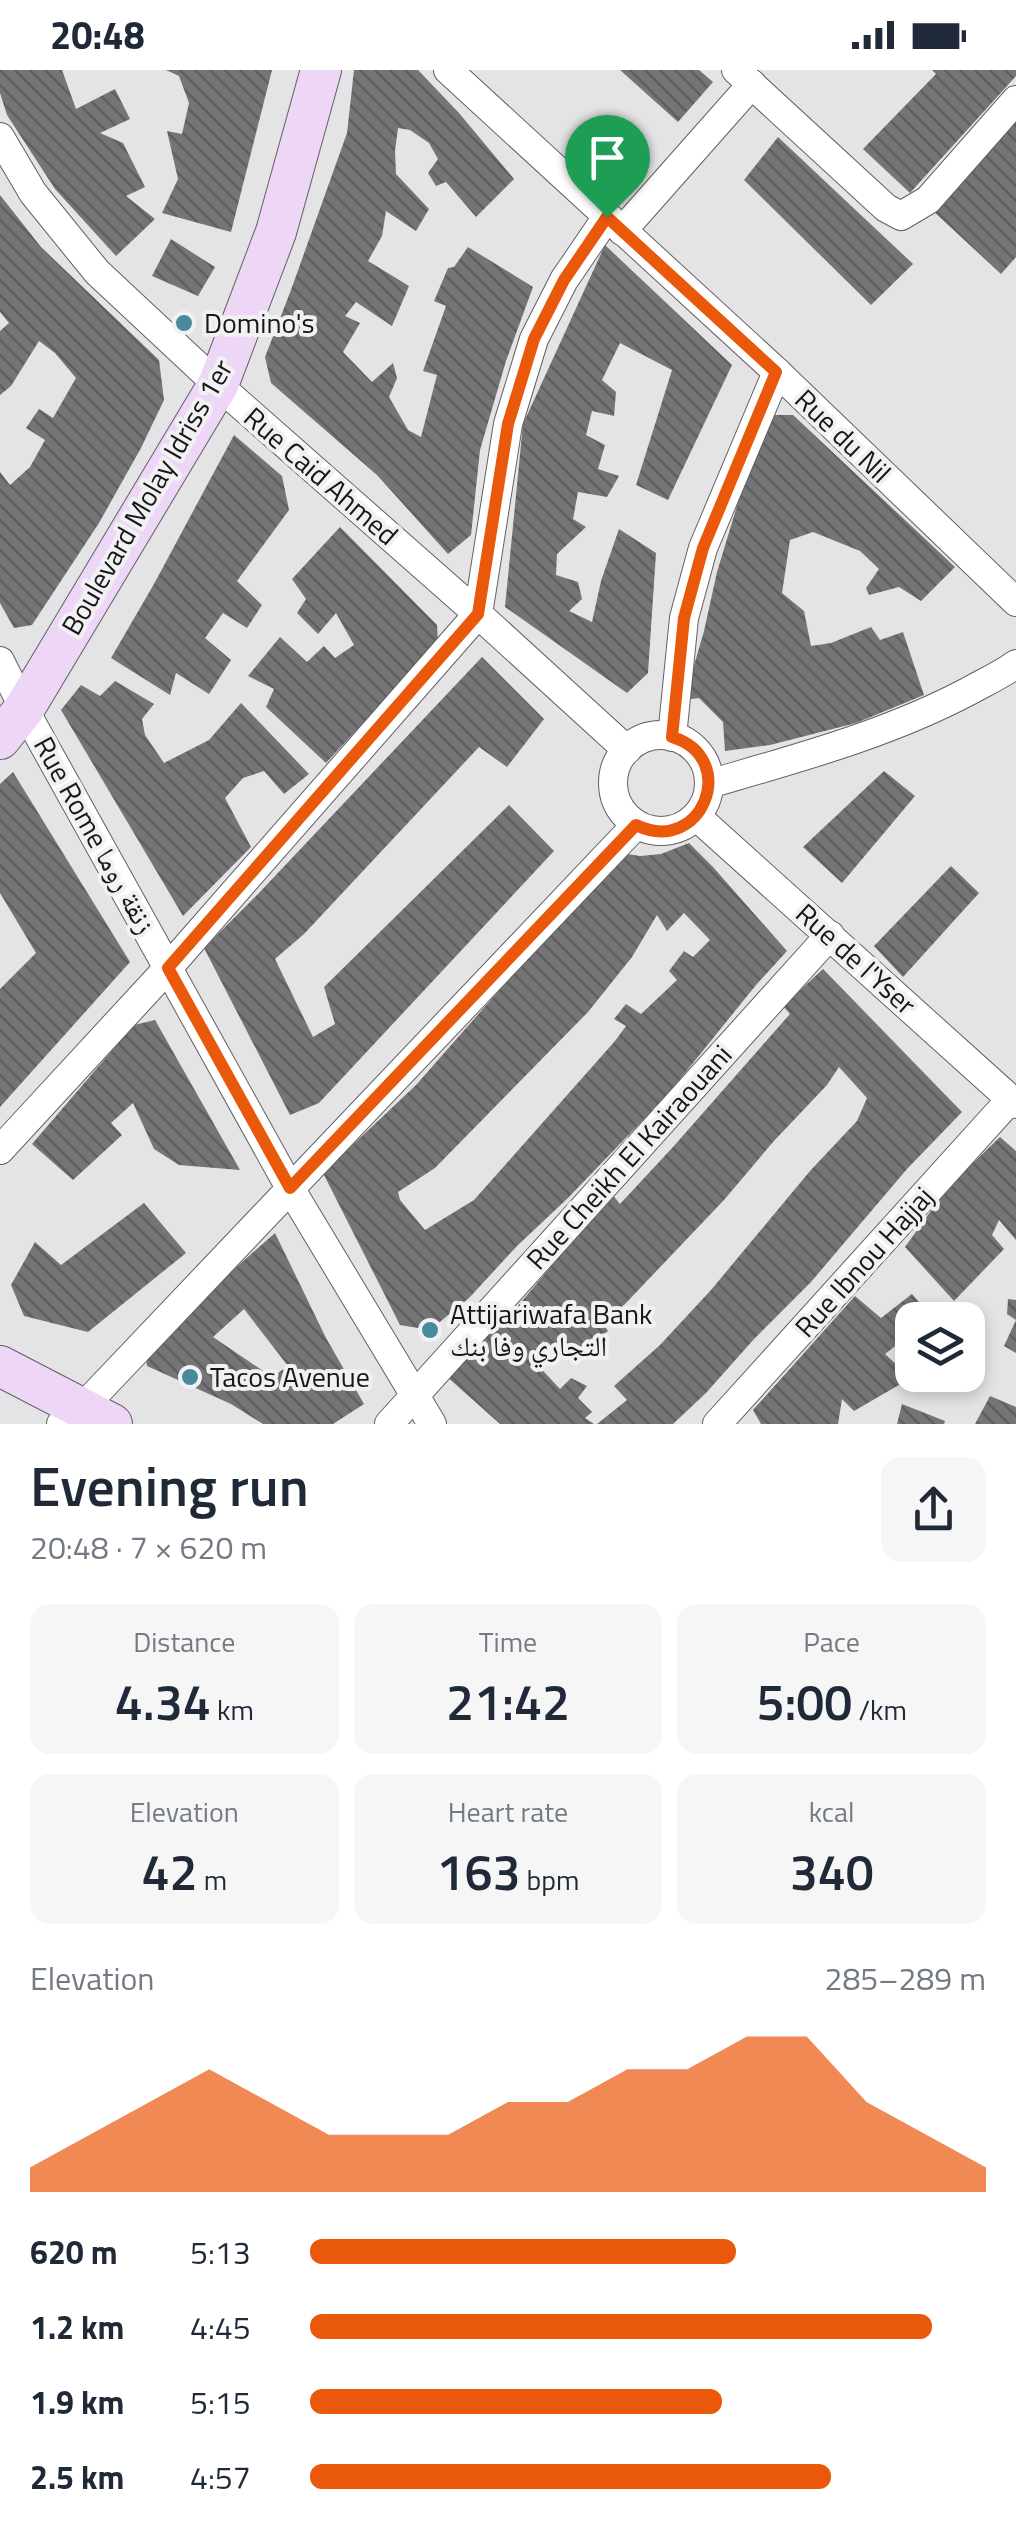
<!DOCTYPE html>
<html lang="en">
<head>
<meta charset="utf-8">
<style>
	body { margin:0; font-family:"Titillium Web","Noto Naskh Arabic",sans-serif; background:#f6f6f7; color:#1f2937; height:100vh; display:flex; flex-direction:column; font-size:38px; white-space:nowrap }
	* { box-sizing:border-box; margin:0 }
	p { font-size:32px; color:#747a83 }
	.icon { flex:none; width:55px; height:55px; fill:none; stroke:currentColor; stroke-width:2; stroke-linecap:round; stroke-linejoin:round }
	.map { position:relative; height:1354px; overflow:hidden }
	.sheet { display:flex; flex-direction:column; background:#fff; flex:1 }
	.sheet>* { flex:none }
	.fabs { position:absolute; left:895px; top:1232px; display:grid; gap:20px }
	.fabs a { display:grid; place-items:center; width:90px; height:90px; border-radius:20px; background:#fff; box-shadow:0 5px 15px #0003; font-size:50px }
	.pin { position:absolute; display:grid; place-items:center; width:85px; height:85px; color:#fff; margin:-102px -42px; border-radius:50% 50% 50% 0; rotate:-45deg; box-shadow:0 0 10px #0007 }
	.pin .icon { rotate:45deg }
	.round { display:grid; place-items:center; flex:none; width:105px; height:105px; border-radius:20px; background:#f6f6f7 }
	.headline { display:flex; align-items:center; justify-content:space-between; height:170px; padding:0 30px }
	h1 { font-size:55px; font-weight:600; line-height:75px }
	.metrics { display:grid; grid-template-columns:repeat(3,1fr); gap:15px; height:170px; padding:10px 30px }
	.metrics div { display:grid; align-content:center; border-radius:20px; background:#f6f6f7; text-align:center }
	.metrics b { font-size:50px; font-weight:600 }
	.metrics small { font-size:28px; font-weight:400 }
	.metrics p { font-size:28px }
	.chart { height:280px; padding:20px 30px }
	.chart p { display:flex; justify-content:space-between }
	.chart svg { width:100%; height:180px; margin-top:10px; fill:#ea580c; opacity:.7 }
	ul { padding:0 30px; list-style:none; font-size:32px }
	li { display:grid; grid-template-columns:160px 120px 1fr; align-items:center; height:75px }
	li i { height:25px; border-radius:12px; background:#ea580c }
	.status { display:flex; justify-content:space-between; align-items:center; height:70px; padding:0 50px; background:#fff; direction:ltr }
	.status svg { height:28px; fill:currentColor }
	.map>svg:first-child { display:block }
</style>
</head>
<body>
<div class="status"><b>20:48</b><svg viewBox="0 0 49 12"><path d="M0 12V9h3v3zM5 12V6h3v6zM10 12V3h3v9zM15 12V0h3v12zM26 1h20v11H26zM47 4h2v5h-2z"/></svg></div>
<div class="map">
<svg width="1016" height="1354" viewBox="0 0 1016 1354">
	<defs>
		<pattern id="building-back-hatch" width="6" height="6" patternUnits="userSpaceOnUse" patternTransform="scale(2.5)"><rect width="6" height="6" fill="#757577"/><path d="M-1 5l2 2M0 0l6 6M5-1l2 2" fill="none" stroke="#5f5f61"/></pattern>
	</defs>
	<rect width="100%" height="100%" fill="#e4e3e6"/>
	<g fill="url(#building-back-hatch)" fill-rule="evenodd">
		<polygon points="0,0 62,0 76,39 115,19 130,49 100,63 123,73 145,117 126,126 155,149 116,186 55,119 7,45 0,23"/>
		<polygon points="166,0 272,0 231,162 162,143 178,109 167,61 182,64 189,33 179,6"/>
		<polygon points="354,0 418,0 459,43 514,109 476,147 446,112 436,116 428,103 438,89 429,73 410,60 398,58 395,81 396,104 429,139 416,161 386,141 382,166 368,191 409,216 392,256 356,232 345,246 360,253 343,282 372,312 393,293 397,308 389,327 408,360 421,367 437,305 423,301 446,236 434,231 448,198 454,197 468,177 533,217 506,291 480,380 471,465 448,484 377,405 271,313 265,287 291,220 347,63"/>
		<polygon points="620,0 699,0 713,12 678,52"/>
		<polygon points="932,0 1016,0 1016,6 910,123 863,79 936,4"/>
		<polygon points="1016,50 1016,187 1001,204 931,139"/>
		<polygon points="778,67 913,194 871,235 744,110"/>
		<polygon points="0,125 41,177 159,290 164,330 141,378 99,453 32,555 14,558 0,533 0,402 10,415 30,397 45,370 26,358 39,339 53,348 76,308 55,283 39,271 11,316 0,325 0,261 9,253 0,242"/>
		<polygon points="171,169 215,197 198,226 152,206"/>
		<polygon points="605,175 732,295 668,430 636,415 672,300 620,273 602,310 616,322 614,346 592,341 586,365 605,375 598,399 619,406 607,427 578,422 573,449 586,457 557,484 556,505 578,512 582,529 569,541 592,552 601,511 619,459 656,483 648,603 627,623 505,537 523,354"/>
		<polygon points="769,345 793,345 955,497 921,531 899,517 869,525 866,518 879,499 860,481 813,462 790,470 782,523 804,541 811,576 831,573 871,557 880,570 903,562 924,625 856,653 770,675 725,681 723,652 699,628 684,630 704,561 717,502 740,426"/>
		<polygon points="234,365 282,406 289,440 237,511 262,535 247,558 223,543 205,568 231,590 209,624 176,603 170,625 111,588 154,514"/>
		<polygon points="340,457 437,555 438,572 326,693 266,637 274,619 248,606 280,567 307,592 324,576 335,588 354,575 336,543 318,564 297,543 306,529 292,509"/>
		<polygon points="482,587 544,649 507,697 479,677 304,864 275,889 313,967 335,954 324,917 509,735 554,781 319,1033 290,1045 204,878 258,824"/>
		<polygon points="115,611 154,634 142,649 145,665 164,693 209,670 241,633 309,704 284,724 264,701 243,708 225,728 251,777 183,846 61,640 81,615 100,626"/>
		<polygon points="884,701 915,726 842,813 803,777"/>
		<polygon points="13,702 130,892 0,1037 0,919 36,883 0,823 0,714"/>
		<path d="M 689,773 L 713,797 L 787,881 L 756,915 L 668,1024 L 568,1128 L 517,1176 L 469,1228 L 430,1260 L 400,1255 L 323,1103 L 416,1015 L 620,783 L 640,786 L 661,784 ZM 684,843 L 710,870 L 693,887 L 684,881 L 669,901 L 677,910 L 641,944 L 626,934 L 614,949 L 626,956 L 615,971 L 474,1130 L 425,1160 L 400,1130 L 398,1122 L 435,1098 L 588,942 L 632,887 L 657,845 L 667,861 Z"/>
		<polygon points="951,796 979,823 903,907 874,876"/>
		<polygon points="823,899 962,1042 907,1099 811,1212 754,1269 706,1323 673,1354 597,1354 627,1330 614,1316 660,1275 711,1220 810,1101 857,1051 867,1028 839,997 827,1015 773,1072 724,1130 625,1234 602,1252 608,1261 581,1283 567,1275 556,1288 543,1271 533,1290 560,1319 571,1308 587,1316 578,1328 592,1342 585,1348 594,1354 500,1354 445,1305 517,1237 612,1124 620,1134 673,1077 790,944 783,936"/>
		<polygon points="155,950 240,1100 179,1095 154,1079 133,1033 111,1053 122,1065 73,1110 32,1074 134,955"/>
		<polygon points="1000,1067 1016,1081 1016,1170 999,1150 992,1165 1004,1179 954,1231 905,1177 948,1117"/>
		<polygon points="144,1133 186,1183 88,1262 24,1246 11,1215 35,1172 61,1195"/>
		<path d="M 275,1163 L 326,1268 L 364,1334 L 333,1354 L 263,1354 L 231,1334 L 147,1296 L 145,1278 ZM 244,1239 L 288,1296 L 272,1307 L 213,1267 Z"/>
		<polygon points="912,1224 934,1250 912,1250 912,1283 902,1271 885,1284 911,1308 854,1341 842,1329 838,1354 761,1354 753,1340 855,1226 881,1248"/>
		<polygon points="1008,1229 1016,1230 1016,1283 1004,1276 1016,1250 1007,1244"/>
		<polygon points="990,1326 1016,1337 1016,1354 975,1354"/>
		<polygon points="902,1334 945,1351 944,1354 897,1354"/>
	</g>
	<g fill="none" stroke-linecap="round" stroke-linejoin="round">
		<g stroke="#616062" stroke-width="30">
			<g id="street">
				<polyline points="448,0 777,302 1016,532"/>
				<polyline points="736,0 886,138 901,146 928,130 1016,30"/>
				<polyline points="0,67 33,123 97,202 218,315 478,544 627,680"/>
				<polyline points="622,161 752,14"/>
				<polyline points="0,591 24,639 290,1118 432,1354"/>
				<circle cx="661" cy="713" r="48"/>
				<polyline points="672,667 684,548 703,478 777,302"/>
				<path d="M 709,714 C 798,688 888,664 969,621 C 985,612 1001,605 1016,594"/>
				<polyline points="696,746 1016,1034"/>
				<polyline points="0,1080 168,898 478,544 508,354 534,269 564,210 607,147"/>
				<polyline points="61,1354 82,1338 636,755"/>
				<polyline points="389,1354 830,865"/>
				<polyline points="717,1354 1011,1029"/>
			</g>
		</g>
		<g stroke="#616062" stroke-width="42">
			<g id="secondary">
				<polyline points="0,669 24,639 218,315 276,162 321,0"/>
				<polyline points="0,1296 112,1354"/>
			</g>
		</g>
		<use href="#street" stroke="#fff" stroke-width="28"/>
		<use href="#secondary" stroke="#eed6f7" stroke-width="40"/>
	</g>
	<g fill="none" stroke-linecap="round" stroke-linejoin="round">
		<g stroke="#fff" stroke-width="20">
			<path id="route" d="M 607,147 L 776,302 L 703,478 L 684,548 L 672,667 C 741,688 702,787 636,755 L 290,1118 L 168,898 L 478,544 L 508,354 L 534,269 L 564,210 Z"/>
		</g>
		<use href="#route" stroke="#ea580c" stroke-width="12"/>
	</g>
	<g fill="#488a9b" stroke="#f1f1f3" stroke-width="4">
		<circle cx="184" cy="253" r="10"/>
		<circle cx="430" cy="1260" r="10"/>
		<circle cx="190" cy="1307" r="10"/>
	</g>
	<g text-anchor="middle" stroke-width="8" stroke-linejoin="round" paint-order="stroke">
		<g font-size="28" fill="#171718" stroke="#f1f1f3" text-anchor="start">
			<text x="204" y="263">Domino's</text>
			<text x="450" y="1254">Attijariwafa Bank<tspan x="450" dy="32">التجاري وفا بنك</tspan></text>
			<text x="210" y="1317">Tacos Avenue</text>
		</g>
		<g font-size="28" fill="#171718" stroke="#f1f1f3">
			<text transform="translate(843 366) rotate(44)" y="10">Rue du Nil</text>
			<text transform="translate(321 406) rotate(41)" y="10">Rue Caid Ahmed</text>
			<text transform="translate(147 427) rotate(-60)" y="10">Boulevard Molay Idriss 1er</text>
			<text transform="translate(95 765) rotate(61)" y="10">Rue Rome زنقة روما</text>
			<text transform="translate(856 889) rotate(42)" y="10">Rue de l'Yser</text>
			<text transform="translate(629 1087) rotate(-48)" y="10">Rue Cheikh El Kairaouani</text>
			<text transform="translate(864 1192) rotate(-48)" y="10">Rue Ibnou Hajjaj</text>
		</g>
	</g>
</svg>
<div class="fabs">
<a><svg class="icon" aria-label="layers" viewBox="0 0 24 24"><path d="M12 4l9 5-9 5-9-5zM3 14l9 5 9-5"/></svg></a>
</div>
<div class="pin" style="left:607px;top:147px;background:#1e9e55"><svg class="icon" aria-label="arrive" viewBox="0 0 24 24"><path d="M6 21V4h12l-3 4 3 4H6"/></svg></div>
</div>
<section class="sheet">
<div class="headline"><div><h1>Evening run</h1><p>20:48 · 7 × 620 m</p></div><a class="round"><svg class="icon" aria-label="share" viewBox="0 0 24 24"><path d="M12 15V3M7 8l5-5 5 5M5 13v7h14v-7"/></svg></a></div>
<div class="metrics">
<div><p>Distance</p><b>4.34<small> km</small></b></div>
<div><p>Time</p><b>21:42</b></div>
<div><p>Pace</p><b>5:00<small> /km</small></b></div>
</div>
<div class="metrics">
<div><p>Elevation</p><b>42<small> m</small></b></div>
<div><p>Heart rate</p><b>163<small> bpm</small></b></div>
<div><p>kcal</p><b>340</b></div>
</div>
<div class="chart"><p><span>Elevation</span>285–289 m</p>
<svg viewBox="0 0 160 44" preserveAspectRatio="none"><path d="M0 44V38L10 30L20 22L30 14L40 22L50 30L60 30L70 30L80 22L90 22L100 14L110 14L120 6L130 6L140 22L150 30L160 38V44z"/></svg>
</div>
<ul>
<li><b>620 m</b>5:13<i style="width:63%"></i></li>
<li><b>1.2 km</b>4:45<i style="width:92%"></i></li>
<li><b>1.9 km</b>5:15<i style="width:61%"></i></li>
<li><b>2.5 km</b>4:57<i style="width:77%"></i></li>
</ul>
</section>
</body>
</html>
